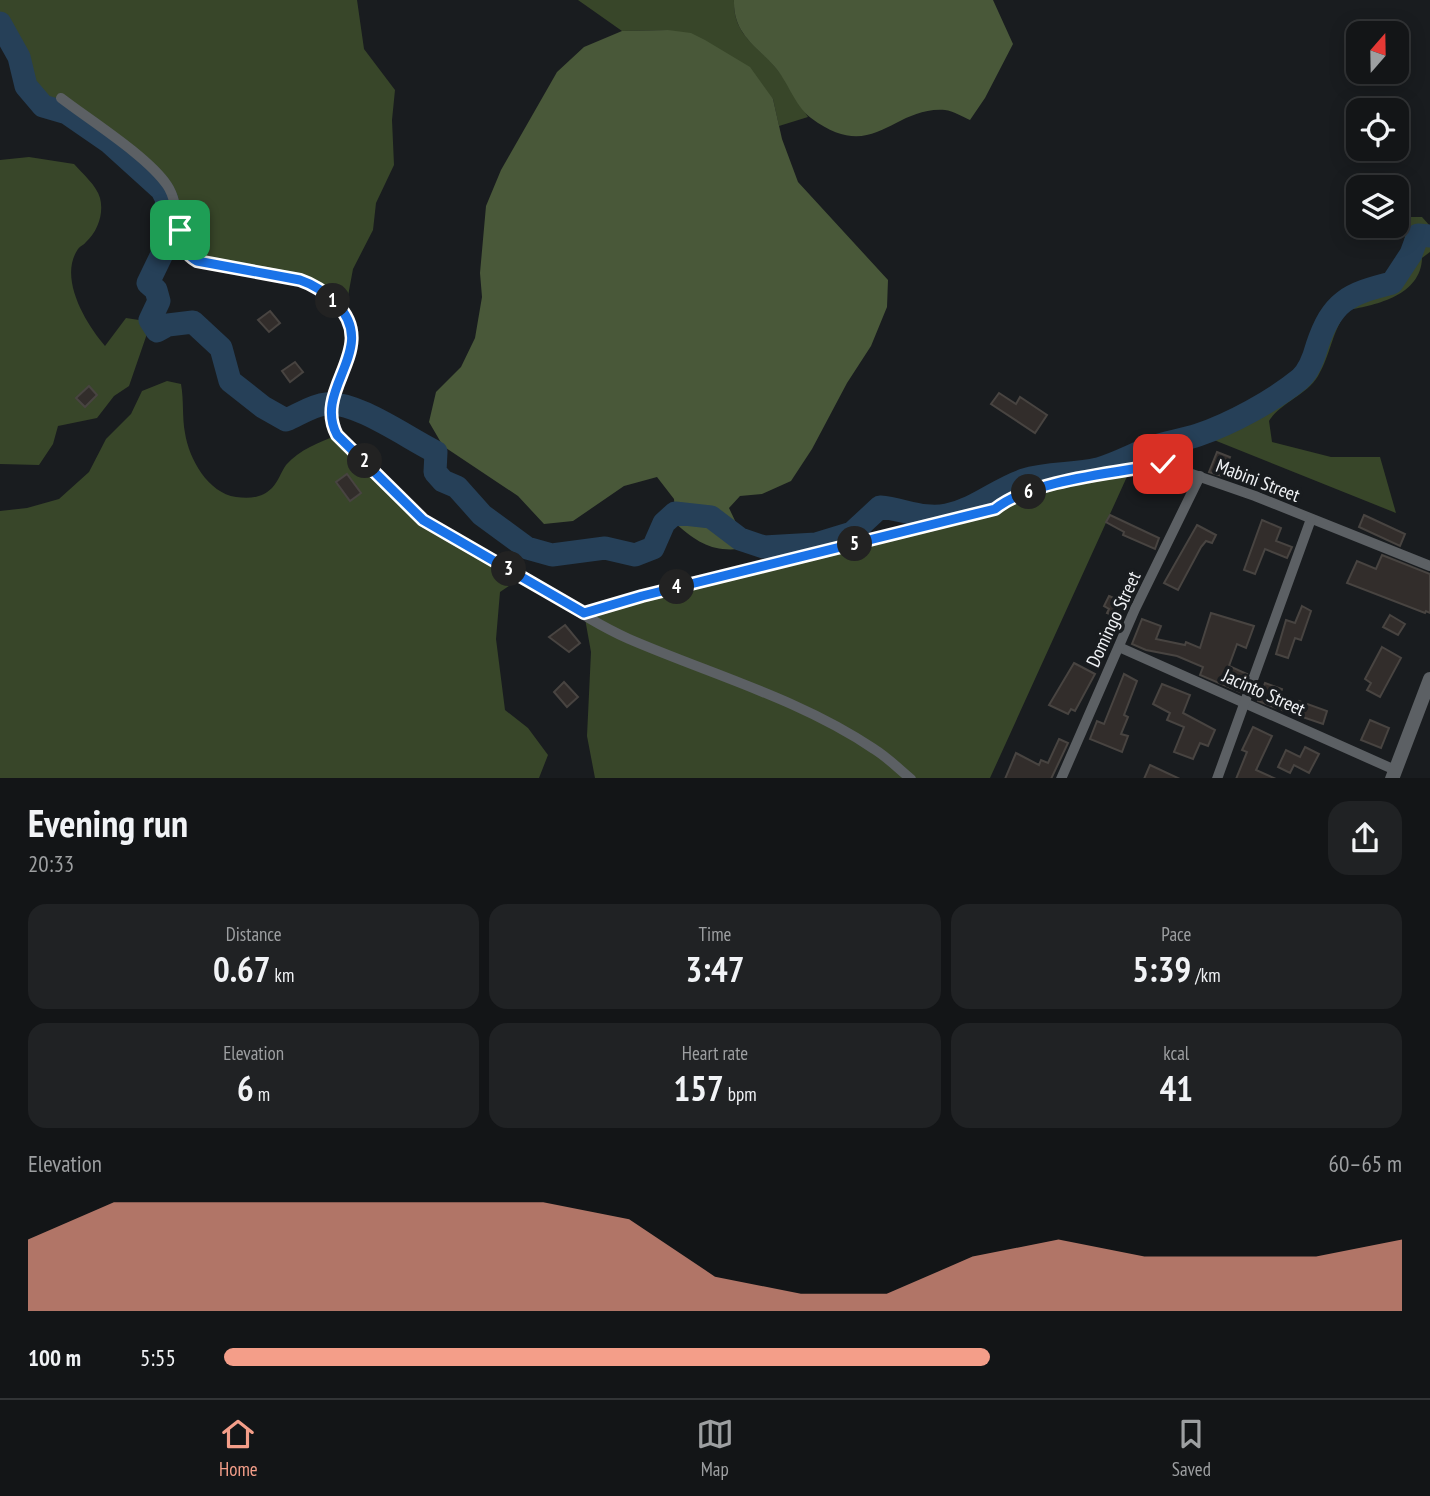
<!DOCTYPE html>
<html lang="en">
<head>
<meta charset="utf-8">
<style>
	body { margin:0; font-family:"PT Sans Narrow",sans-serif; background:#202224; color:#f1f3f6; height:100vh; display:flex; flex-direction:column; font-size:26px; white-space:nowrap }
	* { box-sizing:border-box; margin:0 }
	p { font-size:23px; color:#9d9fa1 }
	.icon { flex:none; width:38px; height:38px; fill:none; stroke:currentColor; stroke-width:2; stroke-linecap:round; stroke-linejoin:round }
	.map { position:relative; height:778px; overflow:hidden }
	.panel { display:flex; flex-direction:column; background:#131517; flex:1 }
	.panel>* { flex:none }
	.needle { width:46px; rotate:20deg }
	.tools { position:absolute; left:1346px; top:21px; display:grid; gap:14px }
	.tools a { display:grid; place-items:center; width:63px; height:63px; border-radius:14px; background:#131517; box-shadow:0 4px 18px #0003,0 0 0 2px #323436; font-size:35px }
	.pin { position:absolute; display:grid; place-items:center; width:60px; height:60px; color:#fff; margin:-30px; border-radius:14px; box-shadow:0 4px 10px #0006 }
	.km { position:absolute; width:35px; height:35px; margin:-18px; border-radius:50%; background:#222; color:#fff; font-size:19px; line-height:35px; text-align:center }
	.round { display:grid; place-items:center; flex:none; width:74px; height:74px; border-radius:21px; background:#202224 }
	.summary { display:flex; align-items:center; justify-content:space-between; height:119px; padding:0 28px }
	h1 { font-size:38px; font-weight:700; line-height:52px }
	.metrics { display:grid; grid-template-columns:repeat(3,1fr); gap:10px; height:119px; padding:7px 28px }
	.metrics div { display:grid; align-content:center; border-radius:18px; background:#202224; text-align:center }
	.metrics b { font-size:35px; font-weight:700 }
	.metrics small { font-size:19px; font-weight:400 }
	.metrics p { font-size:19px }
	.chart { height:196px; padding:14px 28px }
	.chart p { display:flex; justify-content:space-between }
	.chart svg { width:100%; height:126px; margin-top:7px; fill:#f49e89; opacity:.7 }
	ul { padding:0 28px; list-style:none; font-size:23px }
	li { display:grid; grid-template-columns:112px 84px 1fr; align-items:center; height:52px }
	li i { height:18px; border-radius:9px; background:#f49e89 }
	.menu { display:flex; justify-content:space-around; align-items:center; height:98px; border-top:2px solid #323436; background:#131517; font-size:19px; color:#9d9fa1 }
	.menu a { display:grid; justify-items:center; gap:4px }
	.menu .active { color:#f49e89 }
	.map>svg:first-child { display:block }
</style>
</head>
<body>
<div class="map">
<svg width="1430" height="779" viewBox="0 0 1430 779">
	<rect width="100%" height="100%" fill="#191c1f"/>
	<g fill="#384629">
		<path d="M 0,0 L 357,0 L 364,49 L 395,90 L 392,120 L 394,165 L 376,203 L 373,230 L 353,269 L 345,312 L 316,286 L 205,263 L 182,244 L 160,249 C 164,239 169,228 167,218 C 163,193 97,144 75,130 C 67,124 55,119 48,113 C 34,100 35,79 26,64 C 16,48 0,47 3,25 L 0,23 Z"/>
		<path d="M 578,0 L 734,0 C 733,35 756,44 775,67 C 788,81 797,101 808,117 L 779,126 L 773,99 L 668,30 L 622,31 Z"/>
		<path d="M 29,157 L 74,164 C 82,173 97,186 100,198 C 104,213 98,231 86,242 C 84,245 80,246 78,249 C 58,278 86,324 105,346 L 126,318 L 139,320 L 149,328 L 129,386 L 114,396 L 97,418 L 58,426 L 53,444 L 39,465 L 0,464 L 0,160 Z"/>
		<path d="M 1408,217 L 1422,217 L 1430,226 L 1430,252 L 1422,258 C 1421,295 1377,305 1348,310 C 1332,330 1331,354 1318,376 C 1306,396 1281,402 1269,421 L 1272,442 L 1331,457 L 1380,457 L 1396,513 L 1214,440 C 1223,431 1232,421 1242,414 C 1262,399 1286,388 1301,367 C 1315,347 1313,317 1332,300 C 1342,292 1356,289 1367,285 C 1398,275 1405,246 1408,217 Z"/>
		<path d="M 167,381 L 181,384 C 184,401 182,417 185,433 C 189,459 208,493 236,497 C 249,499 262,498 272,488 C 278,482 281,472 286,465 C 300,449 319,443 337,435 L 409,508 L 522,577 L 500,592 L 496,639 L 505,710 L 528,728 L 548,755 L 539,778 L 0,779 L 0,511 L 27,508 L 59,499 L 89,472 L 106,439 L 131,414 L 142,391 Z"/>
		<polygon points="1130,470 990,778 595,778 587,736 591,652 584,613 994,509 1009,498"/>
	</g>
	<g fill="#495839">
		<path d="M 734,0 L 993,0 L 1013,44 L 985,98 L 970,120 C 963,117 953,111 945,110 C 892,106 874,165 811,118 C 794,105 788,81 774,66 C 754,44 733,33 734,0 Z"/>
		<path d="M 668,30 L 691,33 L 705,40 L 750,67 L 773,99 L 782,139 L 798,182 L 888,280 L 887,307 L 871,346 L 847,383 L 812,449 L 791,481 L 762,494 L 740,496 L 729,508 L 748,548 C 714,553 701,545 676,524 L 674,499 L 657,477 L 624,486 L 573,521 L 544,524 L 518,496 L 443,446 L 429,422 L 436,392 L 461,367 L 475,338 L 482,297 L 480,273 L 486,206 L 501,170 L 557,72 L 584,47 L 622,31 Z"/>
	</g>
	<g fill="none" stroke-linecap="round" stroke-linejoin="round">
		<path stroke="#264058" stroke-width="23" d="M 0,23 L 19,57 L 26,86 L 43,106 L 67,113 L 109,142 L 162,190 L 167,200 L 162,228 L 163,252 L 148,283 L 156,290 L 159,301 L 150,320 L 157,331 L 168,325 L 193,322 L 221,348 L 230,381 L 263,407 L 286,420 C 298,415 313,405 326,404 C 355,400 409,439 436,452 L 435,472 L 443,481 L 457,487 L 482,515 L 527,548 L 552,555 L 605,548 L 635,555 L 653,548 L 664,523 L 675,513 L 711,517 L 740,539 L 764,547 L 816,544 L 852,533 L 880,507 C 903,509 924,520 947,515 C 976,509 997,489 1024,480 C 1048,472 1074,475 1098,469 C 1116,464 1134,454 1152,447 C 1167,442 1183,440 1198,435 C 1231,424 1273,401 1300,379 C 1309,371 1314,357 1317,346 C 1332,301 1348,294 1392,283 L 1411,254 L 1418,235 L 1430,236"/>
	</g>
	<g fill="#322d2b" stroke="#484441" stroke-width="2">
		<polygon points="270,311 280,323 269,332 258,320"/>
		<polygon points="295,362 303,372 290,382 282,371"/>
		<polygon points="89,386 97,395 85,407 76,398"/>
		<polygon points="999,393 1016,404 1020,397 1047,415 1035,433 991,404"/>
		<polygon points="1217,452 1230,457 1222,476 1209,472"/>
		<polygon points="347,474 361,493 350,501 336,482"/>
		<polygon points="1110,515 1159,538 1155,549 1123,535 1124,532 1106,522"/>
		<polygon points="1364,515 1405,534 1400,546 1359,527"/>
		<polygon points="1262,520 1281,528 1276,541 1292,547 1287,558 1265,549 1255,574 1244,570"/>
		<polygon points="1197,525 1216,535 1212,543 1206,541 1201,547 1178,590 1164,583"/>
		<polygon points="1382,555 1430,574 1430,613 1426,611 1425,613 1347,583 1357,561 1376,569"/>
		<polygon points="1109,596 1126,603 1121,615 1118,613 1116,617 1107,613 1109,609 1104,606"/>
		<polygon points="1302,606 1311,611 1301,640 1295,638 1288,658 1276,654 1286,620 1295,623"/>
		<polygon points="1211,613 1254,626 1246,648 1237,644 1229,666 1247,674 1240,692 1200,675 1203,667 1177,656 1146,650 1132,644 1142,619 1161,626 1156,639 1185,645 1186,642 1200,648"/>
		<polygon points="1390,615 1405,624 1398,635 1383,627"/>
		<polygon points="565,625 580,643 569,652 549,637"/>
		<polygon points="1382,647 1401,658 1380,697 1367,690 1371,683 1365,679"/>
		<polygon points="1074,663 1095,674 1075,711 1071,709 1068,714 1049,705"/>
		<polygon points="1124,674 1137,681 1124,715 1128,717 1121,734 1128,736 1122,752 1090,739 1097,721 1104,724"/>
		<polygon points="564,682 578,697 567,707 554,692"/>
		<polygon points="1265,683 1282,689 1276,708 1258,701"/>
		<polygon points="1162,684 1190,695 1183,713 1215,730 1208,746 1200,743 1193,759 1174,752 1184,727 1167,720 1170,713 1153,704"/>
		<polygon points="1288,700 1298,703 1299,701 1327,711 1323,724 1282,710"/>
		<polygon points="1370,720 1389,728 1381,748 1361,740"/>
		<polygon points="1253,727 1272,736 1256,770 1276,779 1236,779 1247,752 1242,750"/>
		<polygon points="1059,739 1068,743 1051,779 1005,779 1016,753 1039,765 1041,760 1048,763"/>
		<polygon points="1305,747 1319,754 1309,773 1294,765 1290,773 1278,767 1286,750 1300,757"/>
		<polygon points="1150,765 1180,779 1144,779"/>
	</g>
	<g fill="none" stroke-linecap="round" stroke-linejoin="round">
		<g stroke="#5c6064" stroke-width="10">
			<path d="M 61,98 C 91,121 147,156 167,185 C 181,205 176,246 190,257 C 199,264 214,265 225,266 C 267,272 316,274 344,311 C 372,348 323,386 332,425 C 335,436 409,509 422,519 C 452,542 488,557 521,576 C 556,597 591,622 629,639 C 710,674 800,699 874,749 C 887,757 899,769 911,779"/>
			<polyline points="584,613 642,596 994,509 1009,498 1066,482 1163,464 1255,496 1430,566"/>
			<polyline points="1119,647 1395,770"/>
			<polyline points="1061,779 1135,609 1200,476"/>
			<polyline points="1217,779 1311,519"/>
		</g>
		<polyline stroke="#5c6064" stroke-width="14" points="1392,779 1430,679"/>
	</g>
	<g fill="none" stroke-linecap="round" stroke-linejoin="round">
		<g stroke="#fff" stroke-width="14">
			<path id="route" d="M 180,230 C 182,244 184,254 197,261 L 300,280 C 315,285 325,292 336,303 C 381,349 312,388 337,435 L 423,520 L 584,613 L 642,596 L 995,509 C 1031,480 1115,473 1163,464"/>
		</g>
		<use href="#route" stroke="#1a73e8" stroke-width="9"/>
	</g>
	<g text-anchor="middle" stroke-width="7" stroke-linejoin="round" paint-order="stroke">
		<g font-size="19" fill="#f0f2f5" stroke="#191c1f">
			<text transform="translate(1258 480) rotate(21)" y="7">Mabini Street</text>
			<text transform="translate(1113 619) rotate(-65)" y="7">Domingo Street</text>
			<text transform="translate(1264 692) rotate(24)" y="7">Jacinto Street</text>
		</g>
	</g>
</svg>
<div class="tools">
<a><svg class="needle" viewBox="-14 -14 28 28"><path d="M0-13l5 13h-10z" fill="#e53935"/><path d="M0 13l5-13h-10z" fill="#9d9fa1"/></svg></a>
<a><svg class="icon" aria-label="locate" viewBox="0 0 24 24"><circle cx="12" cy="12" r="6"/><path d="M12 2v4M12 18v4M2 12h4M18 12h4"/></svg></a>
<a><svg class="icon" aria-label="layers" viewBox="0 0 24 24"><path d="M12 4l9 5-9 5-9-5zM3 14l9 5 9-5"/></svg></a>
</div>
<div class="pin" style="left:180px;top:230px;background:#1e9e55"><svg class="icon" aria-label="arrive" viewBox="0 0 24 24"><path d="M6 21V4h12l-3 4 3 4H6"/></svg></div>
<div class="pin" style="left:1163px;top:464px;background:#d93025"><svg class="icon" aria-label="check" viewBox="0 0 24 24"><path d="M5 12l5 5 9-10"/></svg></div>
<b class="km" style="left:333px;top:301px">1</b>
<b class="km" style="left:365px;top:461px">2</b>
<b class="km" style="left:509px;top:569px">3</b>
<b class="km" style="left:677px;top:587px">4</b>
<b class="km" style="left:855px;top:544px">5</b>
<b class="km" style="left:1029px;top:492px">6</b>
</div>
<section class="panel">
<div class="summary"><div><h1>Evening run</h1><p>20:33</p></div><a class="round"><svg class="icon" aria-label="share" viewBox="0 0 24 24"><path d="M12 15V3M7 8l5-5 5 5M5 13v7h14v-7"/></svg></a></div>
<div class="metrics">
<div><p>Distance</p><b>0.67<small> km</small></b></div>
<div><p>Time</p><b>3:47</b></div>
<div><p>Pace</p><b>5:39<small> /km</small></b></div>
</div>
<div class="metrics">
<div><p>Elevation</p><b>6<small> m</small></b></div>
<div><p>Heart rate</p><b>157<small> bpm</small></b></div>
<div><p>kcal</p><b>41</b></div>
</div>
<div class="chart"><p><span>Elevation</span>60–65 m</p>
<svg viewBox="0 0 160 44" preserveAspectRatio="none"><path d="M0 44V19L10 6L20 6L30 6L40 6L50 6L60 6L70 12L80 32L90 38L100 38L110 25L120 19L130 25L140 25L150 25L160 19V44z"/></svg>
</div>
<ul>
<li><b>100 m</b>5:55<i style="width:65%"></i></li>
</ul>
</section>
<nav class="menu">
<a class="active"><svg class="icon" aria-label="home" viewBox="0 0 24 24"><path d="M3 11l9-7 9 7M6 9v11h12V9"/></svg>Home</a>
<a><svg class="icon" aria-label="map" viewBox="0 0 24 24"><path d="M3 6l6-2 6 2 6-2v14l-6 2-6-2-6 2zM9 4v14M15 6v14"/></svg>Map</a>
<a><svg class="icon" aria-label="saved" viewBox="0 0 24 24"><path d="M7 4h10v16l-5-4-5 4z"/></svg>Saved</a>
</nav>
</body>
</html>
